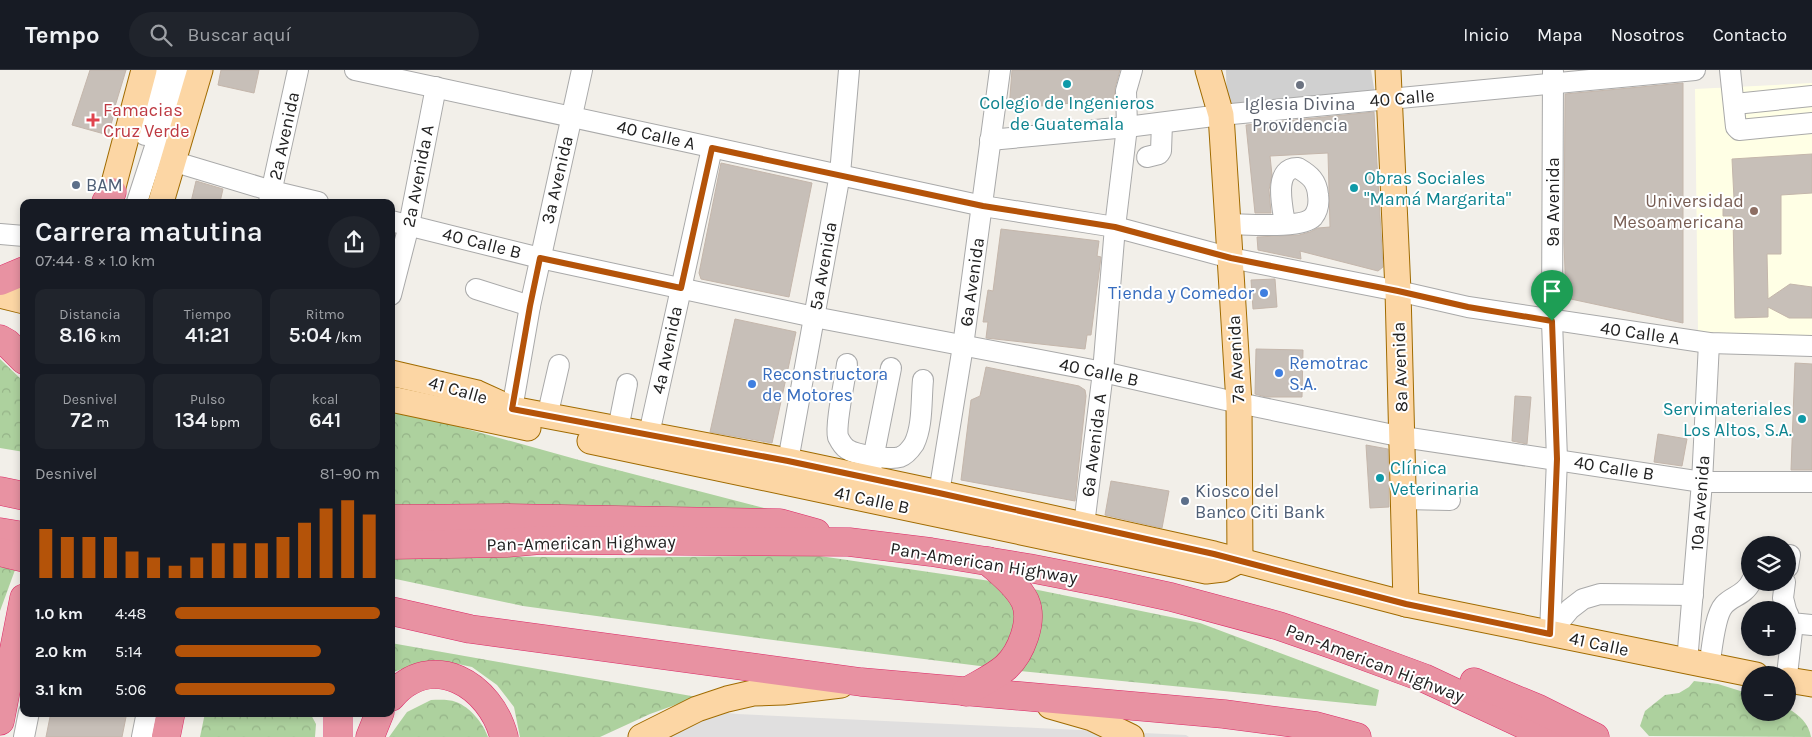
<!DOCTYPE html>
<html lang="es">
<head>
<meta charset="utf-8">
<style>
	body { margin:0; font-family:Karla,sans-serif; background:#20242c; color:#f1f3f6; height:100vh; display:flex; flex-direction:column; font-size:19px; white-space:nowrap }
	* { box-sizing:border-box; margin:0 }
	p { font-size:16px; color:#9ea1a6 }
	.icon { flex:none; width:28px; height:28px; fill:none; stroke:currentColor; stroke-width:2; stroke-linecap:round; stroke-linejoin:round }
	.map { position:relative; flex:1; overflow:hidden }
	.sheet { position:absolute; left:20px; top:129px; width:375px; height:518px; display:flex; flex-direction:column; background:#171b24; border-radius:10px; box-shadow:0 2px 8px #0003 }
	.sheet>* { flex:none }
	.buttons { position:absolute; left:1741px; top:466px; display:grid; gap:10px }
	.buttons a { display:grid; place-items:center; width:55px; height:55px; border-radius:50%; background:#171b24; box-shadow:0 2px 8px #0003; font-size:25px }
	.pin { position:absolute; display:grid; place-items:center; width:42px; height:42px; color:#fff; margin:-51px -21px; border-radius:50% 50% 50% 0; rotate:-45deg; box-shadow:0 0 5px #0007 }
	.pin .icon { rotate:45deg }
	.round { display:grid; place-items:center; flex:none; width:52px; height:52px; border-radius:26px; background:#20242c }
	.overview { display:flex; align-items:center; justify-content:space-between; height:85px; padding:0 15px }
	h1 { font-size:28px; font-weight:600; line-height:38px }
	.stats { display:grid; grid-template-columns:repeat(3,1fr); gap:8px; height:85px; padding:5px 15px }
	.stats div { display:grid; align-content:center; border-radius:10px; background:#20242c; text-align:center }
	.stats b { font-size:21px; font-weight:600 }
	.stats small { font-size:14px; font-weight:400 }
	.stats p { font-size:14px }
	.chart { height:140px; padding:10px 15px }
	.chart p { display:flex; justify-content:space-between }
	.chart svg { width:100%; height:90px; margin-top:5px; stroke:#b45309; stroke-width:6 }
	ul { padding:0 15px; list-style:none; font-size:16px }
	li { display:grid; grid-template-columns:80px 60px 1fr; align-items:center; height:38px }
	li i { height:12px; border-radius:6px; background:#b45309 }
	header { display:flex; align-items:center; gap:30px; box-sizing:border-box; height:70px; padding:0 25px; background:#171b24; border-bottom:1px solid #363941 }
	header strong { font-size:24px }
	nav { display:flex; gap:28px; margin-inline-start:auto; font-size:18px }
	.search { width:350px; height:45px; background:#20242c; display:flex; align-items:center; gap:12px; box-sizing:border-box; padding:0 18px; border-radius:28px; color:#9ea1a6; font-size:19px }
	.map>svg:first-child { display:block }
</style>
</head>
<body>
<header>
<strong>Tempo</strong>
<div class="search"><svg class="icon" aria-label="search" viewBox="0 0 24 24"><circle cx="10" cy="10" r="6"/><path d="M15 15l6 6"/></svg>Buscar aquí</div>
<nav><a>Inicio</a><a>Mapa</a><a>Nosotros</a><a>Contacto</a></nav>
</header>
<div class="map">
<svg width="1812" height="667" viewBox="0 0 1812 667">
	<defs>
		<pattern id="forest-crowns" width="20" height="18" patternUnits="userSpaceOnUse" patternTransform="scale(1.25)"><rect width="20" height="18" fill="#add19e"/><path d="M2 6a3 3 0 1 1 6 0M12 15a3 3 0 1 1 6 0" fill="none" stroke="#95b388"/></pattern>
	</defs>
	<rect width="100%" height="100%" fill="#f2efe9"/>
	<polygon fill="#e0dfdf" points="697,639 737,644 1186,665 1189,667 641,667"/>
	<polygon fill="#ffffe5" points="1812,13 1812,266 1698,262 1695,19"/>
	<polygon fill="#d0d0d0" points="1226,0 1371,0 1376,30 1227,36"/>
	<g fill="url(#forest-crowns)">
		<polygon points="0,289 24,312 24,382 0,378"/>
		<polygon points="391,338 579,390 791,445 391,435"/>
		<polygon points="391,485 608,488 813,485 1004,513 1200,553 1379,620 1376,636 1020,601 796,573 523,536 391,508"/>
		<polygon points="0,495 15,500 0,541"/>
		<polygon points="391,573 697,627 650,644 600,667 520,667 514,637 497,615 472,597 458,594 422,594 402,599 391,603"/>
		<path d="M 1694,611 L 1718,614 L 1750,624 L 1750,642 L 1788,642 L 1788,639 C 1799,644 1809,654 1811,667 L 1649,666 L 1640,656 L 1645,641 L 1665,625 L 1679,623 L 1689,617 Z"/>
		<path d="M 431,630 C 438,630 448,629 456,632 C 470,637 483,653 488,667 L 389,667 L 407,642 Z"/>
		<polygon points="205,643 310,643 316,654 315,667 200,667"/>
	</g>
	<g fill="#c7bfb8" stroke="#c4b6ab">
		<polygon points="90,0 126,0 113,43 114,44 108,65 72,55"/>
		<polygon points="221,0 259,0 254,23 218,15"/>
		<polygon points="1012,0 1120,0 1115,18 1114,29 1009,39"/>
		<polygon points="1683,13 1683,253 1566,228 1564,173 1565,24"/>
		<polygon points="1374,42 1383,197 1378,201 1300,181 1301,189 1258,180 1257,167 1299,165 1310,162 1318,158 1330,157 1328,83 1270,86 1272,105 1269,120 1271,143 1255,143 1246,55"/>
		<polygon points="1812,84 1812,123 1781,125 1781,184 1767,184 1768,229 1790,214 1812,217 1812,248 1789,248 1768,237 1768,247 1735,248 1733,146 1723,146 1723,130 1734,129 1732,89"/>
		<polygon points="721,93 812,113 789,227 701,209 699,203"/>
		<polygon points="196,111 223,119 220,132 191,132"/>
		<polygon points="1001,159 1099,171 1097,186 1101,187 1091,265 1087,265 1085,279 986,268 988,252 983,252 988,220 993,221"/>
		<polygon points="1275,209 1277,237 1253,239 1251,210"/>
		<polygon points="735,249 796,262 772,373 710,362"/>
		<polygon points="1256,279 1303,280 1302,327 1266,327 1255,324"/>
		<polygon points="1795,293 1812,294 1812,400 1791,400"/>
		<polygon points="986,297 1079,316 1085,320 1086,326 1075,431 961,410 971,330 980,326"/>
		<polygon points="1515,326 1531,327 1527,374 1512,371"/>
		<polygon points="1658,364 1687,369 1682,396 1654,392"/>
		<polygon points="1366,375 1388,379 1389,437 1370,438"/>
		<polygon points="1111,411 1169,421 1162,458 1105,445"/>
		<polygon points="51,642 127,642 122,667 46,667"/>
	</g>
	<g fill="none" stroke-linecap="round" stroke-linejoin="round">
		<g stroke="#a9a9a9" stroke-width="22">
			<g id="minor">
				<polyline points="355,0 983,136 1115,157 1231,188 1398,221 1468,237 1709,273 1812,276"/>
				<polyline points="1730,0 1736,57 1739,60 1812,53"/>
				<polyline points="1735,34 1812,26"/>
				<polyline points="145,65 164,0"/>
				<polyline points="990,70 1127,57 1221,45 1695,0"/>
				<polyline points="1147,87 1159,84 1161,81 1162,53"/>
				<polyline points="172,91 272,121 318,132"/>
				<polyline points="137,132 180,0"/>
				<polyline points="269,132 298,0"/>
				<polyline points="391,151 540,188 814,247 1103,302 1239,333 1403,367 1702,412 1812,412"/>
				<path d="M 1228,154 C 1246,154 1302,159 1313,147 C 1318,141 1319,132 1318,125 C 1317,111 1310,105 1298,98 C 1272,97 1283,139 1285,154"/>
				<polyline points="0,164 24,166"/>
				<polyline points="476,219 530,236"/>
				<polyline points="391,225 409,155 436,17"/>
				<path d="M 847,294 C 845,310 835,354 838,367 C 840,371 844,377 847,379 C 855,385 890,390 900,387 C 906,385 910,380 914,374 C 923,356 921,330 923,310"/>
				<polyline points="512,339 530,236 582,0"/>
				<polyline points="547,347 559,295"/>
				<polyline points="618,359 627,314"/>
				<polyline points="649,364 712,78"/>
				<polyline points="788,391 840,104 849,0"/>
				<polyline points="871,399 891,298"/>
				<polyline points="939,423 963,276 1000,0"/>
				<polyline points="1404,429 1450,430"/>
				<polyline points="1084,455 1103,302 1115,157 1127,57 1126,21 1132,0"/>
				<polyline points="1788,497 1790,485"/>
				<polyline points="1785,512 1783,528 1786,540"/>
				<polyline points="1791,553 1812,555"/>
				<polyline points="1550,563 1557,389 1552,251 1553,2"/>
				<polyline points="1550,563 1570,539 1583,529 1600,524 1693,525"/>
				<polyline points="1687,592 1702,412 1709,273"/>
				<path d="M 1709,597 C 1712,581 1714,546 1724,535 C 1732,526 1745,525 1751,512"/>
				<polyline points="1787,605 1792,561 1788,544"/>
				<polyline points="24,667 29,642"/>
				<polyline points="142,667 147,642"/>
			</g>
		</g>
		<g stroke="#a06b00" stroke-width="27">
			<g id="major">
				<polyline points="1388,0 1398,221 1406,534"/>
				<polyline points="109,132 144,0"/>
				<polyline points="161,132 200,0"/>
				<polyline points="0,225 24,231"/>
				<polyline points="391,303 477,323 512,339 788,391 939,423 1214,484 1406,534 1756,605"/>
				<polyline points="391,329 528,358"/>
				<polyline points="590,371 1206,501 1223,499 1240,490 1239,333 1228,154 1221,45 1208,0"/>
				<polyline points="1788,610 1812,614"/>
				<polyline points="1050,636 1092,648 1131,667"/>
				<polyline points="641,667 697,639 727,629 753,623 783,622 841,615"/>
			</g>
		</g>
		<g stroke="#dc2a67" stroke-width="29">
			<g id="highway">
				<polyline points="106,132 112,122"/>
				<polyline points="0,211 24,201"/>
				<polyline points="0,269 7,273 24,290"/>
				<polyline points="0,421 24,426"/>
				<polyline points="391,449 506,448 780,453 816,463"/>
				<polyline points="0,462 24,466"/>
				<polyline points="391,475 506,473 541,470 849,472 931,482 1029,498 1111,514 1171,527 1279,556 1334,575 1424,608 1550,667"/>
				<polyline points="0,482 24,488"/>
				<polyline points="391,541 470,559 861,612 1224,644 1316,656 1357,667"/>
				<polyline points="1474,612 1539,639 1595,667"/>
				<path d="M 966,622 C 979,614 995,607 1006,597 C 1021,583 1034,551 1025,531 C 1017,515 1001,503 988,491"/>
				<path d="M 391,627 C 432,579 491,615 504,667"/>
				<polyline points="338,642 338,667"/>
				<polyline points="0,651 24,528"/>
				<polyline points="166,667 171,642"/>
				<polyline points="370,667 380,642"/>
			</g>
		</g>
		<use href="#minor" stroke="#fff" stroke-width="20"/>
		<use href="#major" stroke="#fcd6a4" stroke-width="25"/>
		<use href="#highway" stroke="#e892a2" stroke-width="28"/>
	</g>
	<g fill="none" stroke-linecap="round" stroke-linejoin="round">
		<g stroke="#fff" stroke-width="10">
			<polygon id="route" points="712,78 983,136 1115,157 1231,188 1398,221 1468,237 1552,251 1557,389 1550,564 1406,534 1214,484 939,423 788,391 512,339 530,236 540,188 681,218"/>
		</g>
		<use href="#route" stroke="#b45309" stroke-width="6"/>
	</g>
	<g fill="#0f9aa8" stroke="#fff" stroke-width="2">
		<circle cx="1067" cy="14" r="5"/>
		<circle cx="1354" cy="118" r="5"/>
		<circle cx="1802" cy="349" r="5"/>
		<circle cx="1380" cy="408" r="5"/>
	</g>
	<circle fill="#6b7280" stroke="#fff" stroke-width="2" cx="1300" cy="15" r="5"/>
	<path fill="#e0444e" stroke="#fff" stroke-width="2" d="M90.5 42.5h5v5h5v5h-5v5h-5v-5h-5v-5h5z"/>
	<g fill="#5c6f8a" stroke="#fff" stroke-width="2">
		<circle cx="76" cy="115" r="5"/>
		<circle cx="1185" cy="431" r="5"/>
	</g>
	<circle fill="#8d6e63" stroke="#fff" stroke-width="2" cx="1754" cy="141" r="5"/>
	<g fill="#3f7fe0" stroke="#fff" stroke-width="2">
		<circle cx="1264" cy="223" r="5"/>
		<circle cx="1279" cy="303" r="5"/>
		<circle cx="752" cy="314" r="5"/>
	</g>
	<g text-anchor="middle" stroke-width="4" stroke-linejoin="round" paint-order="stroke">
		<g font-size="18" fill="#222" stroke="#fff">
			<text transform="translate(1402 28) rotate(-5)" y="6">40 Calle</text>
			<text transform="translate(656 65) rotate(13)" y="6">40 Calle A</text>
			<text transform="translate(284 66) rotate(-78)" y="6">2a Avenida</text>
			<text transform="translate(418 106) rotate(-79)" y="6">2a Avenida A</text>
			<text transform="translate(557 110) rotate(-77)" y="6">3a Avenida</text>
			<text transform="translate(1553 132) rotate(-90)" y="6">9a Avenida</text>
			<text transform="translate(482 173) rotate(14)" y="6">40 Calle B</text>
			<text transform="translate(823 196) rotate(-80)" y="6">5a Avenida</text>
			<text transform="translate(972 212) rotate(-82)" y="6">6a Avenida</text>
			<text transform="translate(1640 263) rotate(8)" y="6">40 Calle A</text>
			<text transform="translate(667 280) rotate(-78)" y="6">4a Avenida</text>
			<text transform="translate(1236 289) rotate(-93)" y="6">7a Avenida</text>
			<text transform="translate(1400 297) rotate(-92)" y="6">8a Avenida</text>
			<text transform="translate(1099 302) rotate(12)" y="6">40 Calle B</text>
			<text transform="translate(458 320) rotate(16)" y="6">41 Calle</text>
			<text transform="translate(1094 375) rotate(-83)" y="6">6a Avenida A</text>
			<text transform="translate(1614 398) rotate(9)" y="6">40 Calle B</text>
			<text transform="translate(872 430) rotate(12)" y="6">41 Calle B</text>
			<text transform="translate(1700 433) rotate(-86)" y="6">10a Avenida</text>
			<text transform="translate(581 473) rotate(-1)" y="6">Pan-American Highway</text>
			<text transform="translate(984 493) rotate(9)" y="6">Pan-American Highway</text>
			<text transform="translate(1599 574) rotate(12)" y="6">41 Calle</text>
			<text transform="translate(1375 593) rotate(21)" y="6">Pan-American Highway</text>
		</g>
		<g font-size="18" fill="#0d838f" stroke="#fff" text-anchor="start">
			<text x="1067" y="39" text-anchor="middle">Colegio de Ingenieros<tspan x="1067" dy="21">de Guatemala</tspan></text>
			<text x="1364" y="114">Obras Sociales<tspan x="1364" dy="21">"Mamá Margarita"</tspan></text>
			<text x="1792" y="345" text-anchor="end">Servimateriales<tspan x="1792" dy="21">Los Altos, S.A.</tspan></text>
			<text x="1390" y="404">Clínica<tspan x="1390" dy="21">Veterinaria</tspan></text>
		</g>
		<g font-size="18" fill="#5b616d" stroke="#fff">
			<text x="1300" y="40">Iglesia Divina<tspan x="1300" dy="21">Providencia</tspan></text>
		</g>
		<g font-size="18" fill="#be3a42" stroke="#fff" text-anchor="start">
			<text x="103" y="46">Famacias<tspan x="103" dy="21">Cruz Verde</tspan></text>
		</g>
		<g font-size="18" fill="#4e5e75" stroke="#fff" text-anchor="start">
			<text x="86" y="121">BAM</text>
			<text x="1195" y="427">Kiosco del<tspan x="1195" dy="21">Banco Citi Bank</tspan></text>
		</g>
		<g font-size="18" fill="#785e54" stroke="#fff" text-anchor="end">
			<text x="1744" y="137">Universidad<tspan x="1744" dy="21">Mesoamericana</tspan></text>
		</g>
		<g font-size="18" fill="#366cbe" stroke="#fff" text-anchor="start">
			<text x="1254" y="229" text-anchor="end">Tienda y Comedor</text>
			<text x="1289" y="299">Remotrac<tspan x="1289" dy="21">S.A.</tspan></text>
			<text x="762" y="310">Reconstructora<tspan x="762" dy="21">de Motores</tspan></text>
		</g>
	</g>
</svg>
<div class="buttons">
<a><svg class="icon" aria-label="layers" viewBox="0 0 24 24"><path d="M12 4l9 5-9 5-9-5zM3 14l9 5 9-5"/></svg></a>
<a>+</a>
<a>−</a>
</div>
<div class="pin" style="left:1552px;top:251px;background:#1e9e55"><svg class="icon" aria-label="arrive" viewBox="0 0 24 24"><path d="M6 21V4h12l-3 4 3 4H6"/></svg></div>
<section class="sheet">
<div class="overview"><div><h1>Carrera matutina</h1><p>07:44 · 8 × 1.0 km</p></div><a class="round"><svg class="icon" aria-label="share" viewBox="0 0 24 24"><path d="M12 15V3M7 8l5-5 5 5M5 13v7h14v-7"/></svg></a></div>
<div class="stats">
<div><p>Distancia</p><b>8.16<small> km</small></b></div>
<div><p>Tiempo</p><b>41:21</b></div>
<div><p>Ritmo</p><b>5:04<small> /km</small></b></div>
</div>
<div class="stats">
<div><p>Desnivel</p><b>72<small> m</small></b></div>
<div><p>Pulso</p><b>134<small> bpm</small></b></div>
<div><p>kcal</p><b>641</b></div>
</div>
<div class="chart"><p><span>Desnivel</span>81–90 m</p>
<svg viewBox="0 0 160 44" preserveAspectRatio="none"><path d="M5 44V20M15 44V24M25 44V24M35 44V24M45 44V31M55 44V34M65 44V38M75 44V34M85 44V27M95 44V27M105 44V27M115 44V24M125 44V17M135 44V10M145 44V6M155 44V13"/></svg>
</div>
<ul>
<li><b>1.0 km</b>4:48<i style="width:100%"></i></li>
<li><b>2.0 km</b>5:14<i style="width:71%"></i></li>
<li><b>3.1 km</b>5:06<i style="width:78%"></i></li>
</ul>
</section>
</div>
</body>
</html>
